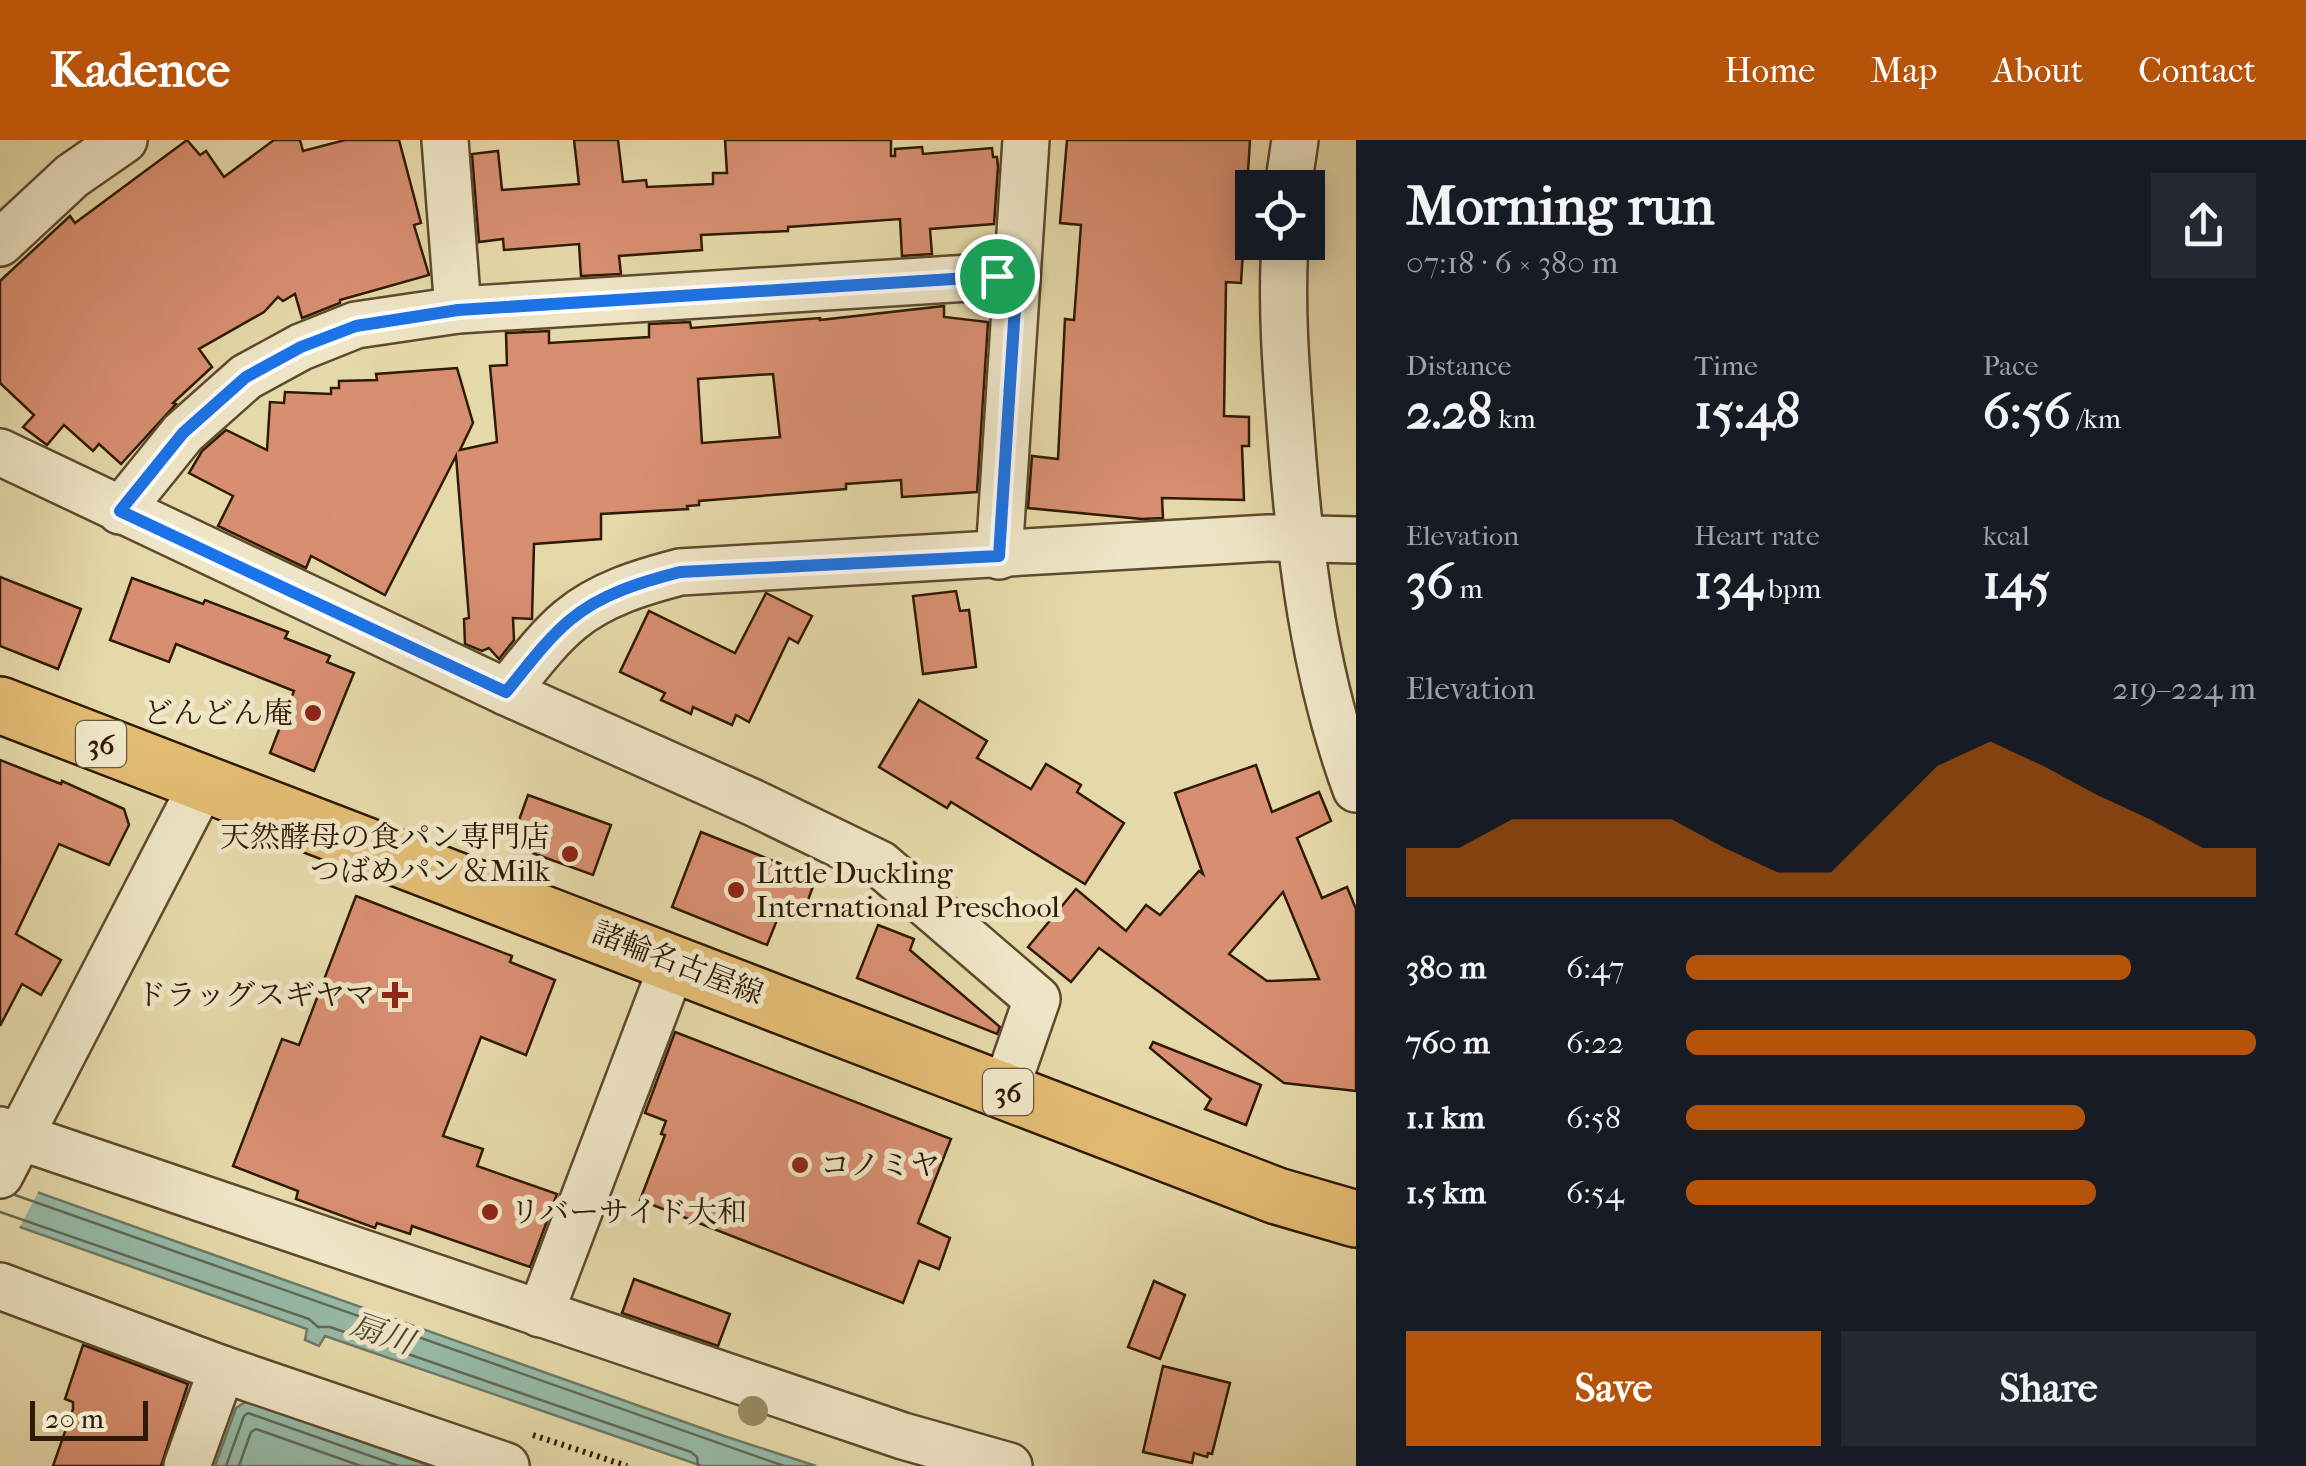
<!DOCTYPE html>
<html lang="en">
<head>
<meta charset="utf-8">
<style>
	body { margin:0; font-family:"IM FELL French Canon","Noto Serif JP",serif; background:#242831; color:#f1f3f6; height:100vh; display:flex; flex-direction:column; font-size:38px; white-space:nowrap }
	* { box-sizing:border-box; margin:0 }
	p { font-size:32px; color:#9ea1a6 }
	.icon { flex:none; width:55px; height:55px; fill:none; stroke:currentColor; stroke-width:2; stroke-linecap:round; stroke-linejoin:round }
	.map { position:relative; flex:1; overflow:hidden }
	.sheet { display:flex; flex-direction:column; background:#171b24; width:950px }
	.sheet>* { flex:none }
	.buttons { position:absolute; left:1235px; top:30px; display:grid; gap:20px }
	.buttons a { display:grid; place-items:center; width:90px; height:90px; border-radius:0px; background:#171b24; box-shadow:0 5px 25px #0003; font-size:50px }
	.scale { position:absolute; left:30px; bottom:25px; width:118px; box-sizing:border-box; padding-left:10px; border:5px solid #2f1a04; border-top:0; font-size:28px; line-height:35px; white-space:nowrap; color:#2f1a04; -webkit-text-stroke:8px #efe6c7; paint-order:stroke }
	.pin { position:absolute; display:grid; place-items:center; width:85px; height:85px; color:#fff; margin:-42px; border:5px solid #fff; border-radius:50%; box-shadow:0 2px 10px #0007 }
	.round { display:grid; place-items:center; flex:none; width:105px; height:105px; border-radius:0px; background:#242831 }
	.headline { display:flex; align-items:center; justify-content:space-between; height:170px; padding:0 50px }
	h1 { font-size:55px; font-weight:700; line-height:75px }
	.metrics { display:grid; grid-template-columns:repeat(3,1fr); gap:15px; height:170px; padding:10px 50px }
	.metrics div { display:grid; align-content:center }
	.metrics b { font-size:50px; font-weight:700 }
	.metrics small { font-size:28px; font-weight:400 }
	.metrics p { font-size:28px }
	.chart { height:280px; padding:20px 50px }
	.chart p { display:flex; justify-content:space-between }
	.chart svg { width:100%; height:180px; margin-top:10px; fill:#b45309; opacity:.7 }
	.cta { display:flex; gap:20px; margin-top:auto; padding:20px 50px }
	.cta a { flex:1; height:115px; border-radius:0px; background:#b45309; color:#fff; font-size:40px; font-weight:700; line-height:115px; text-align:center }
	.cta a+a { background:#242831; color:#f1f3f6 }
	ul { padding:0 50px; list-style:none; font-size:32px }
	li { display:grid; grid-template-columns:160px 120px 1fr; align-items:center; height:75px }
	li i { height:25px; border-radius:12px; background:#b45309 }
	header { display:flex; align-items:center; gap:60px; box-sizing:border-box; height:140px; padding:0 50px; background:#b45309; color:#fff }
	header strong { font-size:48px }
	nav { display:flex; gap:55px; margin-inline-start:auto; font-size:35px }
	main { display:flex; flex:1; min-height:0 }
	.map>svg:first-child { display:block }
</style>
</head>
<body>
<header>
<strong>Kadence</strong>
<nav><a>Home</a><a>Map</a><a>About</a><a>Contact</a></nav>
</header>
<main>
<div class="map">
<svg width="1356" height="1326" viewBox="0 0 1356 1326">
	<rect width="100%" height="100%" fill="#e6d9a9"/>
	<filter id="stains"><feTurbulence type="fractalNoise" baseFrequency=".002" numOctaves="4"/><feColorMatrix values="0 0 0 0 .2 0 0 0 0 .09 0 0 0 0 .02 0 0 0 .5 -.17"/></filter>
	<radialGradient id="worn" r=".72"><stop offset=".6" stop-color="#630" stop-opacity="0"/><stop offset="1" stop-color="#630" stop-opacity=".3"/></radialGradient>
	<g fill="#96baa8" stroke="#6d7a66" stroke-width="2.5">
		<polygon points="0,1039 724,1296 816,1326 702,1326 325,1196 319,1206 305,1200 307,1189 0,1080"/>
		<polygon points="247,1261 430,1326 215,1326 236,1268"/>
	</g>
	<polygon fill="#e6d9a9" points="0,1034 41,1047 17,1092 0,1086"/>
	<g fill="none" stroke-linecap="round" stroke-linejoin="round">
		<g stroke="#626a56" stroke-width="2.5">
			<polyline points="15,1055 784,1326"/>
			<polyline points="0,1072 309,1179 318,1187 330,1187 691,1312 697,1317 698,1326"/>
			<polyline points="226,1326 244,1276 248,1273 399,1326"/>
			<polyline points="239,1326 251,1292 256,1289 361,1326"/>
		</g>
	</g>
	<g fill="#d88f71" stroke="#2f1a04" stroke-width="2.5" fill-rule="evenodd">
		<polygon points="187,0 200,15 206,11 224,37 274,0 300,0 303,11 345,0 399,0 421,83 414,85 429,135 340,160 340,163 302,178 295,154 283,161 278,157 264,172 199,209 212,227 173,263 176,264 121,324 99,304 93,311 64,285 47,305 23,287 34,275 0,243 0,141 70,76 75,83"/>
		<polygon points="574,0 618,0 623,42 646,40 647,47 713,44 713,33 727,33 725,0 891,0 891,16 895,16 895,9 922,7 923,14 992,8 993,17 997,17 998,27 994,84 930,89 932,114 902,116 900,79 788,87 788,91 701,95 702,110 619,116 621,134 581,136 579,104 504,110 503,99 479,102 472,14 498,11 502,50 579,44"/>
		<polygon points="1067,0 1250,0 1241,143 1226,142 1224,276 1249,277 1249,306 1242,306 1244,360 1162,358 1163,378 1142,379 1028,368 1032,316 1058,319 1065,179 1074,180 1081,85 1060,83"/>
		<path d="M 944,166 L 944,177 L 988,182 L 977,352 L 902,357 L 901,340 L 846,344 L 846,349 L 699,361 L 699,365 L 687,366 L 688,369 L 601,374 L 601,399 L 534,404 L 532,479 L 513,478 L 514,500 L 499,519 L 489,508 L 482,511 L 465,504 L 464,479 L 469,478 L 456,316 L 385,455 L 311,416 L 306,428 L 218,386 L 233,356 L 189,333 L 202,311 L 226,290 L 267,310 L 270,262 L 284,263 L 285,252 L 331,254 L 331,248 L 339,248 L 339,241 L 377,240 L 376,234 L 457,228 L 473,283 L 460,310 L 497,302 L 490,226 L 507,225 L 506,193 L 549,191 L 549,203 L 649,197 L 649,184 L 690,182 L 691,188 L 820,178 L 820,180 ZM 773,234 L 780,297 L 702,303 L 698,239 Z"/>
		<polygon points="0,437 81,469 58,529 0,506"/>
		<polygon points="132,438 203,464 205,460 288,492 285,498 330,516 327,522 354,533 314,631 270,613 294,551 176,504 169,522 110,500"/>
		<polygon points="956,451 960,471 969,470 976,527 923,534 913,456"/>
		<polygon points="766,453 812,476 798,503 789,498 749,582 736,575 732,585 693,567 691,574 661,560 665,553 620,532 649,471 735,513"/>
		<polygon points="919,560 987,601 977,618 1031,649 1046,624 1081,645 1077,652 1124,683 1085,744 951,662 947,668 879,627"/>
		<polygon points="0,620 61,644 62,641 124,669 129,685 109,725 59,704 16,794 61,820 41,855 22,844 0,886"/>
		<path d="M 1256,625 L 1272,672 L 1319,652 L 1331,681 L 1297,698 L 1322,758 L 1347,747 L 1356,769 L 1356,951 L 1284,943 L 1099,808 L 1071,842 L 1028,807 L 1076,749 L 1126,791 L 1146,765 L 1160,775 L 1199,731 L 1203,734 L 1175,653 ZM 1283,752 L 1319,839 L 1267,841 L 1229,814 Z"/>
		<polygon points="528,655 611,685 593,735 510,705"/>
		<polygon points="701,692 816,738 803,774 783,765 767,805 672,767"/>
		<polygon points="356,756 512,816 510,822 555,840 526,915 481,897 443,996 483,1009 477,1026 557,1054 530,1127 412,1086 410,1094 377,1083 375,1088 296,1059 298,1051 233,1026 282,899 299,905"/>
		<polygon points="878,785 914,799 910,810 1000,887 997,894 857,838"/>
		<polygon points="675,892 951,999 918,1083 950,1098 939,1129 919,1121 903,1163 640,1060 665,995 661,994 666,981 645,973"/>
		<polygon points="1153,902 1261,945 1246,985 1205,969 1211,959 1150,908"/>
		<polygon points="634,1139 730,1174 718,1206 622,1173"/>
		<polygon points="1154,1141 1185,1155 1160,1219 1128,1207"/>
		<polygon points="83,1205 188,1244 161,1326 53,1326 73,1269 73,1262 65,1259"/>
		<polygon points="1163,1226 1230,1243 1212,1314 1208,1313 1207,1317 1194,1313 1192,1323 1143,1312"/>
	</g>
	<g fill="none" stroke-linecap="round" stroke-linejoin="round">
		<g stroke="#5d4a2d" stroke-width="50">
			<g id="minor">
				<polyline points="445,0 458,170"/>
				<polyline points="1288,48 1295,0"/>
				<path d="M 1285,102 C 1281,167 1286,230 1291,295 C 1300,416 1314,535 1356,649"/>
				<polyline points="0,103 72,36 124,0"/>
				<polyline points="0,312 506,552 754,663 880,724 1037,859 1005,951"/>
				<polyline points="120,371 183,293 246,237 301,207 356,185 458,170 1017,135"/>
				<polyline points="999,416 1026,0"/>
				<path d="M 506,552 C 526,528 546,500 570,480 C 601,454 642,442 680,432 L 1268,398 L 1356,400"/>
				<polyline points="0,990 903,1296 1009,1326"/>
				<polyline points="0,1035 203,643"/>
				<polyline points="0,1146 222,1229 506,1326"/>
				<polyline points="540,1174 674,821"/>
				<polyline points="187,1326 222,1229"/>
			</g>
		</g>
		<g stroke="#2f1a04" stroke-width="60">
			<polyline id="major" points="0,565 1277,1056 1356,1079"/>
		</g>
		<polyline stroke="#2f1a04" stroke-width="6" stroke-dasharray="2.5 5" stroke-linecap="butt" points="533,1295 627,1326"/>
		<use href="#minor" stroke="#efe6c7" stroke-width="45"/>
		<use href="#major" stroke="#e3bc74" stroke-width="55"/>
	</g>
	<circle fill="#988b64" cx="753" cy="1271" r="15"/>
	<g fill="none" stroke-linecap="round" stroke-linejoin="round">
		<g stroke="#fff" stroke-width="20">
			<path id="route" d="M 1017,135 L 999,416 L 680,432 C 641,442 601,454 570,480 C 546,500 526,528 506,552 L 120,371 L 183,293 L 246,237 L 301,207 L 356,186 L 458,170 Z"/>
		</g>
		<use href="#route" stroke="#1a73e8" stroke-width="12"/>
	</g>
	<g fill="#8f2418" stroke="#efe6c7" stroke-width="4">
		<circle cx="313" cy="573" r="10"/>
		<circle cx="570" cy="714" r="10"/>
		<circle cx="736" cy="750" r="10"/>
		<path d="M390 840h10v10h10v10h-10v10h-10v-10h-10v-10h10z"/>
		<circle cx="800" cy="1025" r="10"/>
		<circle cx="490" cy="1072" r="10"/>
	</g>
	<g text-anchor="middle" stroke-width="10" stroke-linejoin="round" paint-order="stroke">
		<g fill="#efe6c7" stroke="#69573e" stroke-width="2.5">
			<rect x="76" y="581" width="50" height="46" rx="8"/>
			<rect x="983" y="929" width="50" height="46" rx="8"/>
		</g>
		<g font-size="28" font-weight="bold" fill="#2f1a04">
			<text x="101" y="614">36</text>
			<text x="1008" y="962">36</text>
		</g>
		<g font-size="30" fill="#2f1a04" stroke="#efe6c7" text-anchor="end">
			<text x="293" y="583">どんどん庵</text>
			<text x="550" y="707">天然酵母の食パン専門店<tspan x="550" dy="34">つばめパン＆Milk</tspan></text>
			<text x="756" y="743" text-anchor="start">Little Duckling<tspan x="756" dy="34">International Preschool</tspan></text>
			<text x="375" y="865">ドラッグスギヤマ</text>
			<text x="820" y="1035" text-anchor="start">コノミヤ</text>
			<text x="510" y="1082" text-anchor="start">リバーサイド大和</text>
		</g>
		<g font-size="30" fill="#2f1a04" stroke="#efe6c7">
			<text transform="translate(678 823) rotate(21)" y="10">諸輪名古屋線</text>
		</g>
		<g font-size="32" font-style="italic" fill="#4e4a35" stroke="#efe6c7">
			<text transform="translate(382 1193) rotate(19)" y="11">扇川</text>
		</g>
	</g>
	<rect width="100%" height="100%" filter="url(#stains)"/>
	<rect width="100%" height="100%" fill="url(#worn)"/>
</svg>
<div class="buttons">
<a><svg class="icon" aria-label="locate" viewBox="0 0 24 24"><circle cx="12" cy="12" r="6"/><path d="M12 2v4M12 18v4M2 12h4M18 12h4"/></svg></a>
</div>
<div class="scale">20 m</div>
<div class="pin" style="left:997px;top:136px;background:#1e9e55"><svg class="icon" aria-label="arrive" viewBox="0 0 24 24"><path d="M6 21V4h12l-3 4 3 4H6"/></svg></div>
</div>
<section class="sheet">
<div class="headline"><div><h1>Morning run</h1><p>07:18 · 6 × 380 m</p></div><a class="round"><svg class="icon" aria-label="share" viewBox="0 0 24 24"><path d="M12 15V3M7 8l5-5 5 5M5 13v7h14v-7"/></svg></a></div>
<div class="metrics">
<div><p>Distance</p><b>2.28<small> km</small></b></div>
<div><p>Time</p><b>15:48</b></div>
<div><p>Pace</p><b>6:56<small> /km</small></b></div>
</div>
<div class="metrics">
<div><p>Elevation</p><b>36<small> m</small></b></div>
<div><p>Heart rate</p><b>134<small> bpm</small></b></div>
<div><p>kcal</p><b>145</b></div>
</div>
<div class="chart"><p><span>Elevation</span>219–224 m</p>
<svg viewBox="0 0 160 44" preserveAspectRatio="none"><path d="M0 44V32L10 32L20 25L30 25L40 25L50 25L60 32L70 38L80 38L90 25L100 12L110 6L120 12L130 19L140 25L150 32L160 32V44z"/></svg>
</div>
<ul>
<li><b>380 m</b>6:47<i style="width:78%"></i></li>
<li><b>760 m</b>6:22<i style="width:100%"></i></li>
<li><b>1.1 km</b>6:58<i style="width:70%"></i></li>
<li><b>1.5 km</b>6:54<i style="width:72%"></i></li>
</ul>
<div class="cta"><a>Save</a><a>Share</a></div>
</section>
</main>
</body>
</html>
